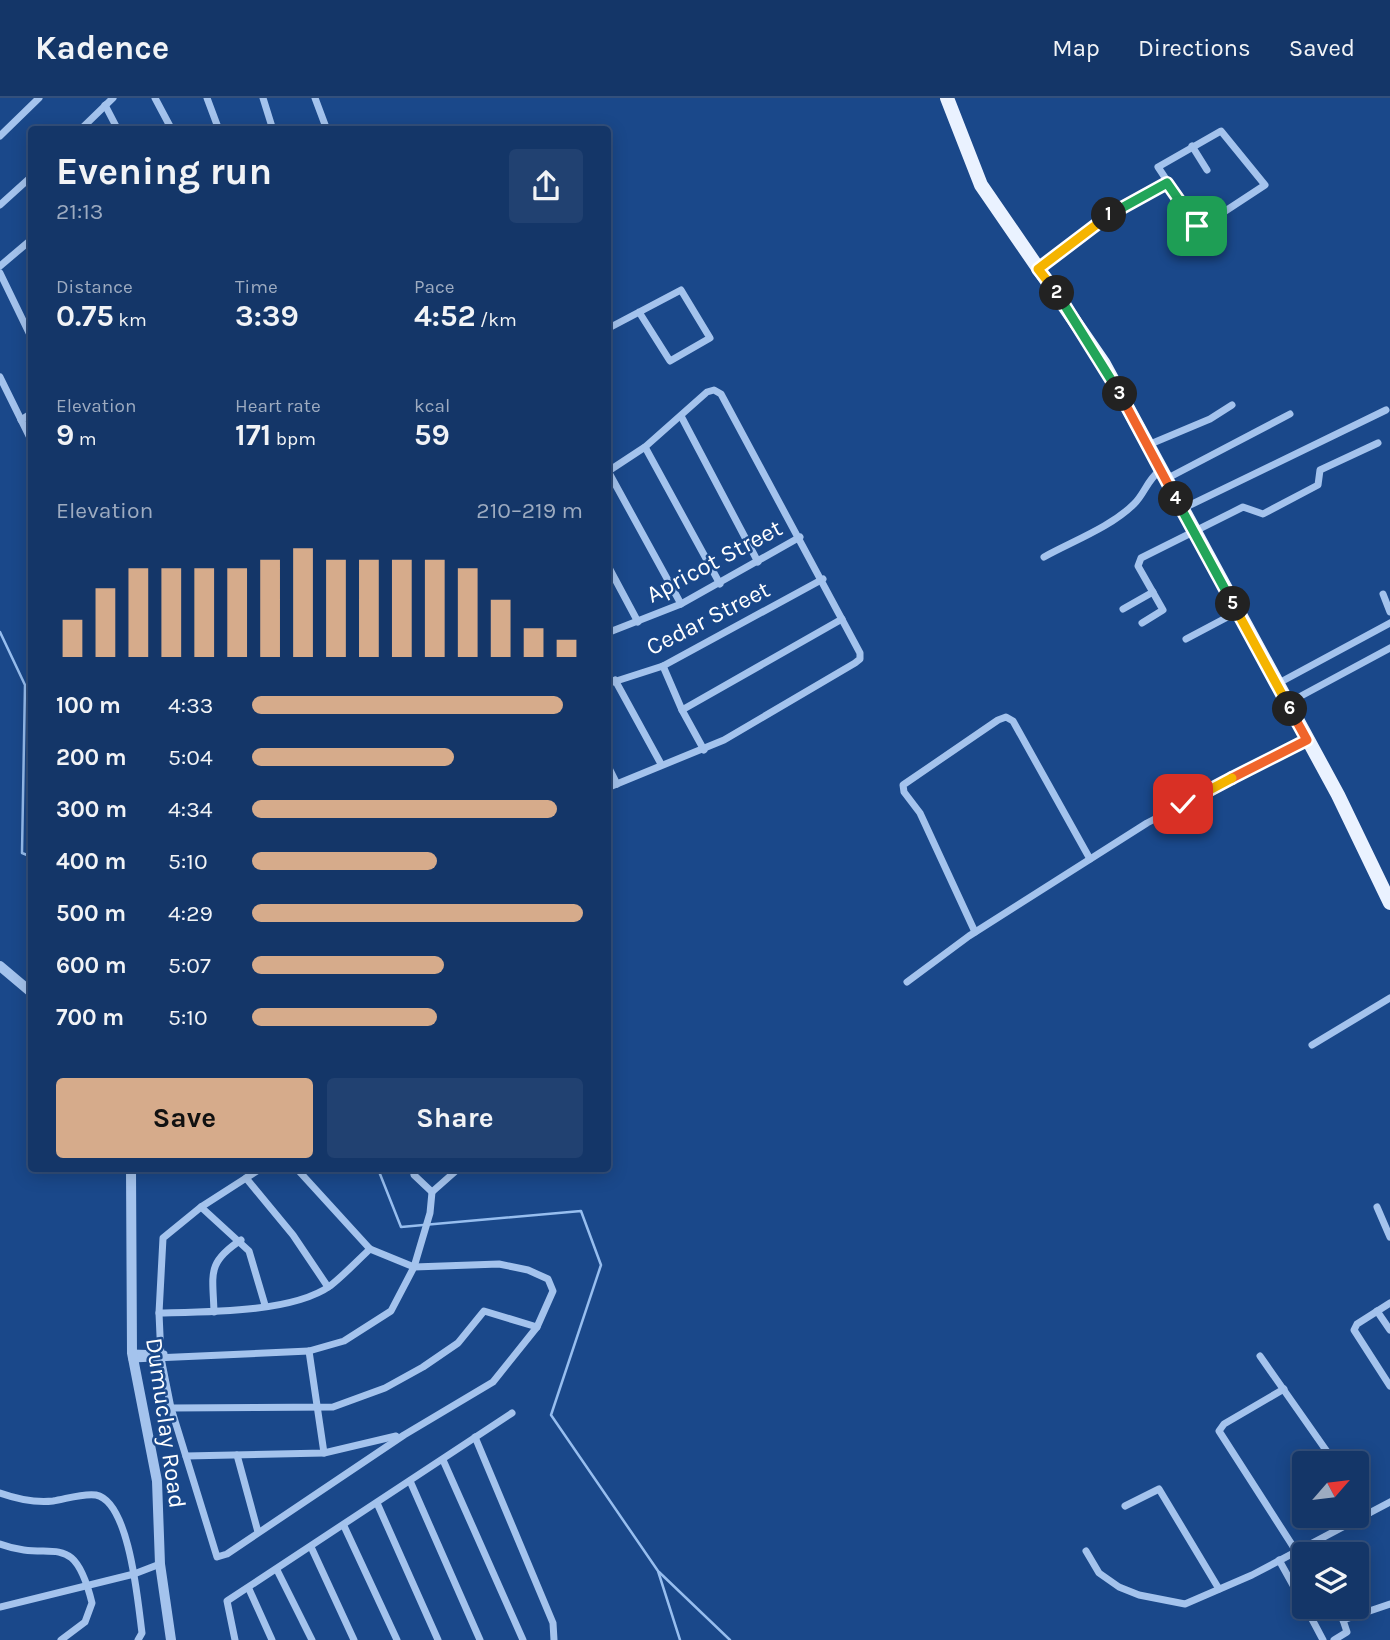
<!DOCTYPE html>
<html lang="en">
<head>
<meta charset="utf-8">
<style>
	body { margin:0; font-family:Karla,sans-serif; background:#214171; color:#f1f3f6; height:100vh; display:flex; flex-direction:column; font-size:26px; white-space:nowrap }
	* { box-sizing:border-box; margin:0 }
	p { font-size:23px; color:#9dabc0 }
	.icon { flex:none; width:38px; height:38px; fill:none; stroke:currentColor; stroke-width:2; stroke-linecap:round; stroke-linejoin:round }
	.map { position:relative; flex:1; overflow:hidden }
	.drawer { position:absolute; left:28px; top:28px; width:583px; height:1046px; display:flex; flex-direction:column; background:#143668; border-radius:7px; box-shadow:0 4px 18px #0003,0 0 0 2px #33507c }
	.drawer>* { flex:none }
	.needle { width:46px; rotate:62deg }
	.tools { position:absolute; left:1292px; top:1353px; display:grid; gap:14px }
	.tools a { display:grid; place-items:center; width:77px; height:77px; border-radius:7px; background:#143668; box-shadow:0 4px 18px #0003,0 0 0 2px #33507c; font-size:35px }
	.pin { position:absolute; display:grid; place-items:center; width:60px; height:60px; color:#fff; margin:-30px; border-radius:14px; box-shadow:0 4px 10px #0006 }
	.km { position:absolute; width:35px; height:35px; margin:-18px; border-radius:50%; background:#222; color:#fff; font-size:19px; line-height:35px; text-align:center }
	.round { display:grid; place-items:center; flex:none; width:74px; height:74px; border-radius:7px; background:#214171 }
	.headline { display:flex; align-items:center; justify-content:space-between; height:119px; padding:0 28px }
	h1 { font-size:38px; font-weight:700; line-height:52px }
	.stats { display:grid; grid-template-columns:repeat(3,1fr); gap:10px; height:119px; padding:7px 28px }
	.stats div { display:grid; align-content:center }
	.stats b { font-size:30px; font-weight:700 }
	.stats small { font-size:19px; font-weight:400 }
	.stats p { font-size:19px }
	.chart { height:196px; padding:14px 28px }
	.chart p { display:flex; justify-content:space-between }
	.chart svg { width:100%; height:126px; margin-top:7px; stroke:#d6ab8b; stroke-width:6 }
	.action { display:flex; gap:14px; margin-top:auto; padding:14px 28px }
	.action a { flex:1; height:80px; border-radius:7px; background:#d6ab8b; color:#111; font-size:28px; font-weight:700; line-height:80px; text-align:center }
	.action a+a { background:#214171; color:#f1f3f6 }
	ul { padding:0 28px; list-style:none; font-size:23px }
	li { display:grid; grid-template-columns:112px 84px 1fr; align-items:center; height:52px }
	li i { height:18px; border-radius:9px; background:#d6ab8b }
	header { display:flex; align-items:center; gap:42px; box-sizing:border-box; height:98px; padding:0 35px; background:#143668; border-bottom:2px solid #33507c }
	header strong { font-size:33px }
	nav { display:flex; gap:38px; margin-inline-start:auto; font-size:24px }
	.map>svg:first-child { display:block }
</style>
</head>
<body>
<header>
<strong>Kadence</strong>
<nav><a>Map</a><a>Directions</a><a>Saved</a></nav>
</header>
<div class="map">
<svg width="1390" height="1542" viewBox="0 0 1390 1542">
	<rect width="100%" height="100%" fill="#1a488a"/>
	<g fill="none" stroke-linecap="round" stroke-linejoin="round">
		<g stroke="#97beef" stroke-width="2.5">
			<polyline points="0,534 25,587 22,755 32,759"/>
			<polyline points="378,1071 401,1129 581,1113 601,1167 551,1317 658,1473 680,1542"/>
			<polyline points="659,1474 730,1542"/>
		</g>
		<g stroke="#a4c3ed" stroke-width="7">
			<polyline points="155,0 172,32"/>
			<polyline points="207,0 219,32"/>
			<polyline points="263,0 273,32"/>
			<polyline points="315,0 327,32"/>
			<polyline points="105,7 118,32"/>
			<polyline points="80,32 113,0"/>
			<polygon points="1221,33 1265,87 1201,129 1197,128 1158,69"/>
			<polyline points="0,38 39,0"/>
			<polyline points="1192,48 1207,72"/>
			<polyline points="0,107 32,78"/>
			<polyline points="0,168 32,141"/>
			<polyline points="1038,171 1096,124 1167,85"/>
			<polyline points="0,175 32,241"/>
			<polyline points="607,231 681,192 710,240 670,263 639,214"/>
			<polyline points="0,279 32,344"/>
			<polyline points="681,318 758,464"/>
			<polyline points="21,322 32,315"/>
			<polyline points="1148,347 1210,321 1232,307"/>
			<polyline points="645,349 720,486"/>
			<polyline points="608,373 681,506"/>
			<polyline points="607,374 645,349 707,294 714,292 721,296 860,555 860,561 855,565 724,642 607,690"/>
			<polyline points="1166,381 1290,316"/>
			<polyline points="1182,411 1386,312"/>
			<path d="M 1044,459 C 1073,443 1111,429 1134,406 C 1145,395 1146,384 1160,372"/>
			<polyline points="607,466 638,524"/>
			<polyline points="1383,496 1390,514"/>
			<polyline points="1123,511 1153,494"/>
			<polyline points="1142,525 1163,512 1138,468 1141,460 1243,409 1263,416 1318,387 1320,372 1378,345"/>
			<polyline points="607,535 681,506 800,439"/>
			<polyline points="1186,541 1237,514"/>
			<polyline points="663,568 682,612 704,652"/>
			<polyline points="615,582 661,666"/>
			<polyline points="607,586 663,568 823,481"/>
			<polyline points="1277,586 1390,525"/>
			<polyline points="1288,605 1390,550"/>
			<polyline points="682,612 842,521"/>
			<polyline points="607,666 617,686"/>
			<polyline points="975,834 920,715 904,694 903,687 998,622 1006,619 1013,623 1090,761"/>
			<polyline points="907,884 969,838 1147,725 1307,642"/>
			<polyline points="1312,947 1390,900"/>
			<polyline points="260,1071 201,1109 163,1140 159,1215 161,1260 171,1310 217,1459 227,1456 404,1337 493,1284 537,1229 553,1193 548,1181 528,1172 499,1166 414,1169 370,1151 297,1071"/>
			<polyline points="413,1071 414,1077 432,1094"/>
			<polyline points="246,1080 293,1137 328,1189"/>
			<polyline points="201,1109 249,1153 265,1207"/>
			<polyline points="1377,1109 1390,1139"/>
			<polyline points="1390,1205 1357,1226 1354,1232 1390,1288"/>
			<polyline points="1377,1213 1390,1232"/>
			<path d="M 214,1214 C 213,1176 206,1165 241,1142"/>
			<path d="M 159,1215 C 205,1214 292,1215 330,1188 C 344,1177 357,1163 370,1151"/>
			<polyline points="309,1253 324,1355"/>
			<polyline points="132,1255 164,1256"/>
			<polyline points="1260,1258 1335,1365"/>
			<polyline points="132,1261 309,1253 344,1243 391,1213 414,1169 430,1115 432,1094 458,1071"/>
			<polyline points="1284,1291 1224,1326 1219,1333 1296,1453"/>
			<polyline points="171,1310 333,1309 385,1290 423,1269 458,1245 484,1213 537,1229"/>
			<polyline points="475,1339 553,1525 554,1542"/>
			<polyline points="237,1357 258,1434"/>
			<polyline points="186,1358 324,1355 396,1338"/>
			<polyline points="443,1362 523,1542"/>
			<polyline points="410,1383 480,1542"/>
			<path d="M 0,1395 C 17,1401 35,1405 53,1403 C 66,1401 83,1395 96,1397 C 130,1404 138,1506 142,1535 L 138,1542"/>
			<polyline points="1356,1396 1369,1415"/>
			<polyline points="377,1405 438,1542"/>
			<polyline points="1125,1408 1159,1391 1219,1491"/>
			<polyline points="344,1428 397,1542"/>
			<path d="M 0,1446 C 53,1466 73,1428 92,1505 L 85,1524 L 61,1542"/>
			<polyline points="312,1451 354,1542"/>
			<polyline points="1086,1453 1099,1475 1119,1489 1139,1497 1185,1506 1252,1477 1390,1404"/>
			<polyline points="1279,1462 1304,1507"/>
			<polyline points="277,1472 312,1542"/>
			<polyline points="249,1491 272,1542"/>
			<polyline points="1305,1508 1323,1542"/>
			<polyline points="1337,1508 1343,1522 1390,1506"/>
			<polyline points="0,1509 134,1476 160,1466"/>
			<polyline points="235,1542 227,1503 512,1315"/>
			<polyline points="1334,1542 1347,1534 1343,1522"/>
		</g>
		<g stroke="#a4c3ed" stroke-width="10">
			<polyline points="0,868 32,895"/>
			<polyline points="131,1071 132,1255 157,1383 160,1466 171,1542"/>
		</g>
		<polyline stroke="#eaf2ff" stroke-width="14" points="947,0 981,87 1104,266 1338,697 1390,805"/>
	</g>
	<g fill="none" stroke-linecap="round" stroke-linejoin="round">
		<g stroke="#fff" stroke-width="14">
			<polyline id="split-1" points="1109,117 1167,85 1197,128"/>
		</g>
		<g stroke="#fff" stroke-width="14">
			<polyline id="split-2" points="1057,195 1038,171 1109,117"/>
		</g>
		<g stroke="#fff" stroke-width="14">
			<polyline id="split-3" points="1057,195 1120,296"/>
		</g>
		<g stroke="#fff" stroke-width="14">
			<polyline id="split-4" points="1120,296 1176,401"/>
		</g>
		<g stroke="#fff" stroke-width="14">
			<polyline id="split-5" points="1176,401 1233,506"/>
		</g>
		<g stroke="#fff" stroke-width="14">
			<polyline id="split-6" points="1233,506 1290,611"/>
		</g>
		<g stroke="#fff" stroke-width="14">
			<polyline id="split-7" points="1232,680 1307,642 1290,611"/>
		</g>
		<g stroke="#fff" stroke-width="14">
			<polyline id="split-8" points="1183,706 1232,680"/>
		</g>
		<use href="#split-1" stroke="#22a559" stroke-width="9"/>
		<use href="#split-2" stroke="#f5b400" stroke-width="9"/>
		<use href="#split-3" stroke="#22a559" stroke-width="9"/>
		<use href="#split-4" stroke="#f0652b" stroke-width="9"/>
		<use href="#split-5" stroke="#22a559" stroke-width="9"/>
		<use href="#split-6" stroke="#f5b400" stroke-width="9"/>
		<use href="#split-7" stroke="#f0652b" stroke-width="9"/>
		<use href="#split-8" stroke="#f5b400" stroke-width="9"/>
	</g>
	<g text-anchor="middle" stroke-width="5" stroke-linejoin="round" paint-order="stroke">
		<g font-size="24" fill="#fff" stroke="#1a488a">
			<text transform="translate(714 463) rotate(-28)" y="8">Apricot Street</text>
			<text transform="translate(708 520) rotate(-27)" y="8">Cedar Street</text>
			<text transform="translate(166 1325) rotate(82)" y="8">Dumuclay Road</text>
		</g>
	</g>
</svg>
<div class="tools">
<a><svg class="needle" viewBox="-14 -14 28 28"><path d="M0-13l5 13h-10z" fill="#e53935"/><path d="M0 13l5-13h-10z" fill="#9dabc0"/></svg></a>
<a><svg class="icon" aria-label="layers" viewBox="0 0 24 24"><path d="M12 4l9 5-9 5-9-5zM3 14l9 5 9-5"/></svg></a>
</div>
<div class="pin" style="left:1197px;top:128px;background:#1e9e55"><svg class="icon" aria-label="arrive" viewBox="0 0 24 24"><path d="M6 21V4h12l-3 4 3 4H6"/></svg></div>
<div class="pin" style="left:1183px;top:706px;background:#d93025"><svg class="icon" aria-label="check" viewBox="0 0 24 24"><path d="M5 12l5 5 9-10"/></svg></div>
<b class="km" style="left:1109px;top:117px">1</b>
<b class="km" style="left:1057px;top:195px">2</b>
<b class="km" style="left:1120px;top:296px">3</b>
<b class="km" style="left:1176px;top:401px">4</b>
<b class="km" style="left:1233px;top:506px">5</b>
<b class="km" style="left:1290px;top:611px">6</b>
<section class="drawer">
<div class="headline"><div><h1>Evening run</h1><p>21:13</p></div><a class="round"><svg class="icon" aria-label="share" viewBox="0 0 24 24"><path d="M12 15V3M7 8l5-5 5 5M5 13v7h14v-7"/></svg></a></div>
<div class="stats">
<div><p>Distance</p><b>0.75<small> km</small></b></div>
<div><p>Time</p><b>3:39</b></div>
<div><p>Pace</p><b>4:52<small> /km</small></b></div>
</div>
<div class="stats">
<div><p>Elevation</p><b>9<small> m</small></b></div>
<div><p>Heart rate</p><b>171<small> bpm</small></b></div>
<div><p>kcal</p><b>59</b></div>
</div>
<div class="chart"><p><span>Elevation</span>210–219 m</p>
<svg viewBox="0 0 160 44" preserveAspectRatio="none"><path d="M5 44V31M15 44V20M25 44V13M35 44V13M45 44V13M55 44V13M65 44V10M75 44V6M85 44V10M95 44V10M105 44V10M115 44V10M125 44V13M135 44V24M145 44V34M155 44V38"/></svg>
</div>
<ul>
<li><b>100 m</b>4:33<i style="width:94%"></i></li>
<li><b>200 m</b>5:04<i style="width:61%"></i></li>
<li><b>300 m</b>4:34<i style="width:92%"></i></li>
<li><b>400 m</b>5:10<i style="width:56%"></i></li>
<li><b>500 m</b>4:29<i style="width:100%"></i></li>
<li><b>600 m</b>5:07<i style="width:58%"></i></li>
<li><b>700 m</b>5:10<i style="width:56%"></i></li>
</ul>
<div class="action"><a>Save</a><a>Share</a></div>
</section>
</div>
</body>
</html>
